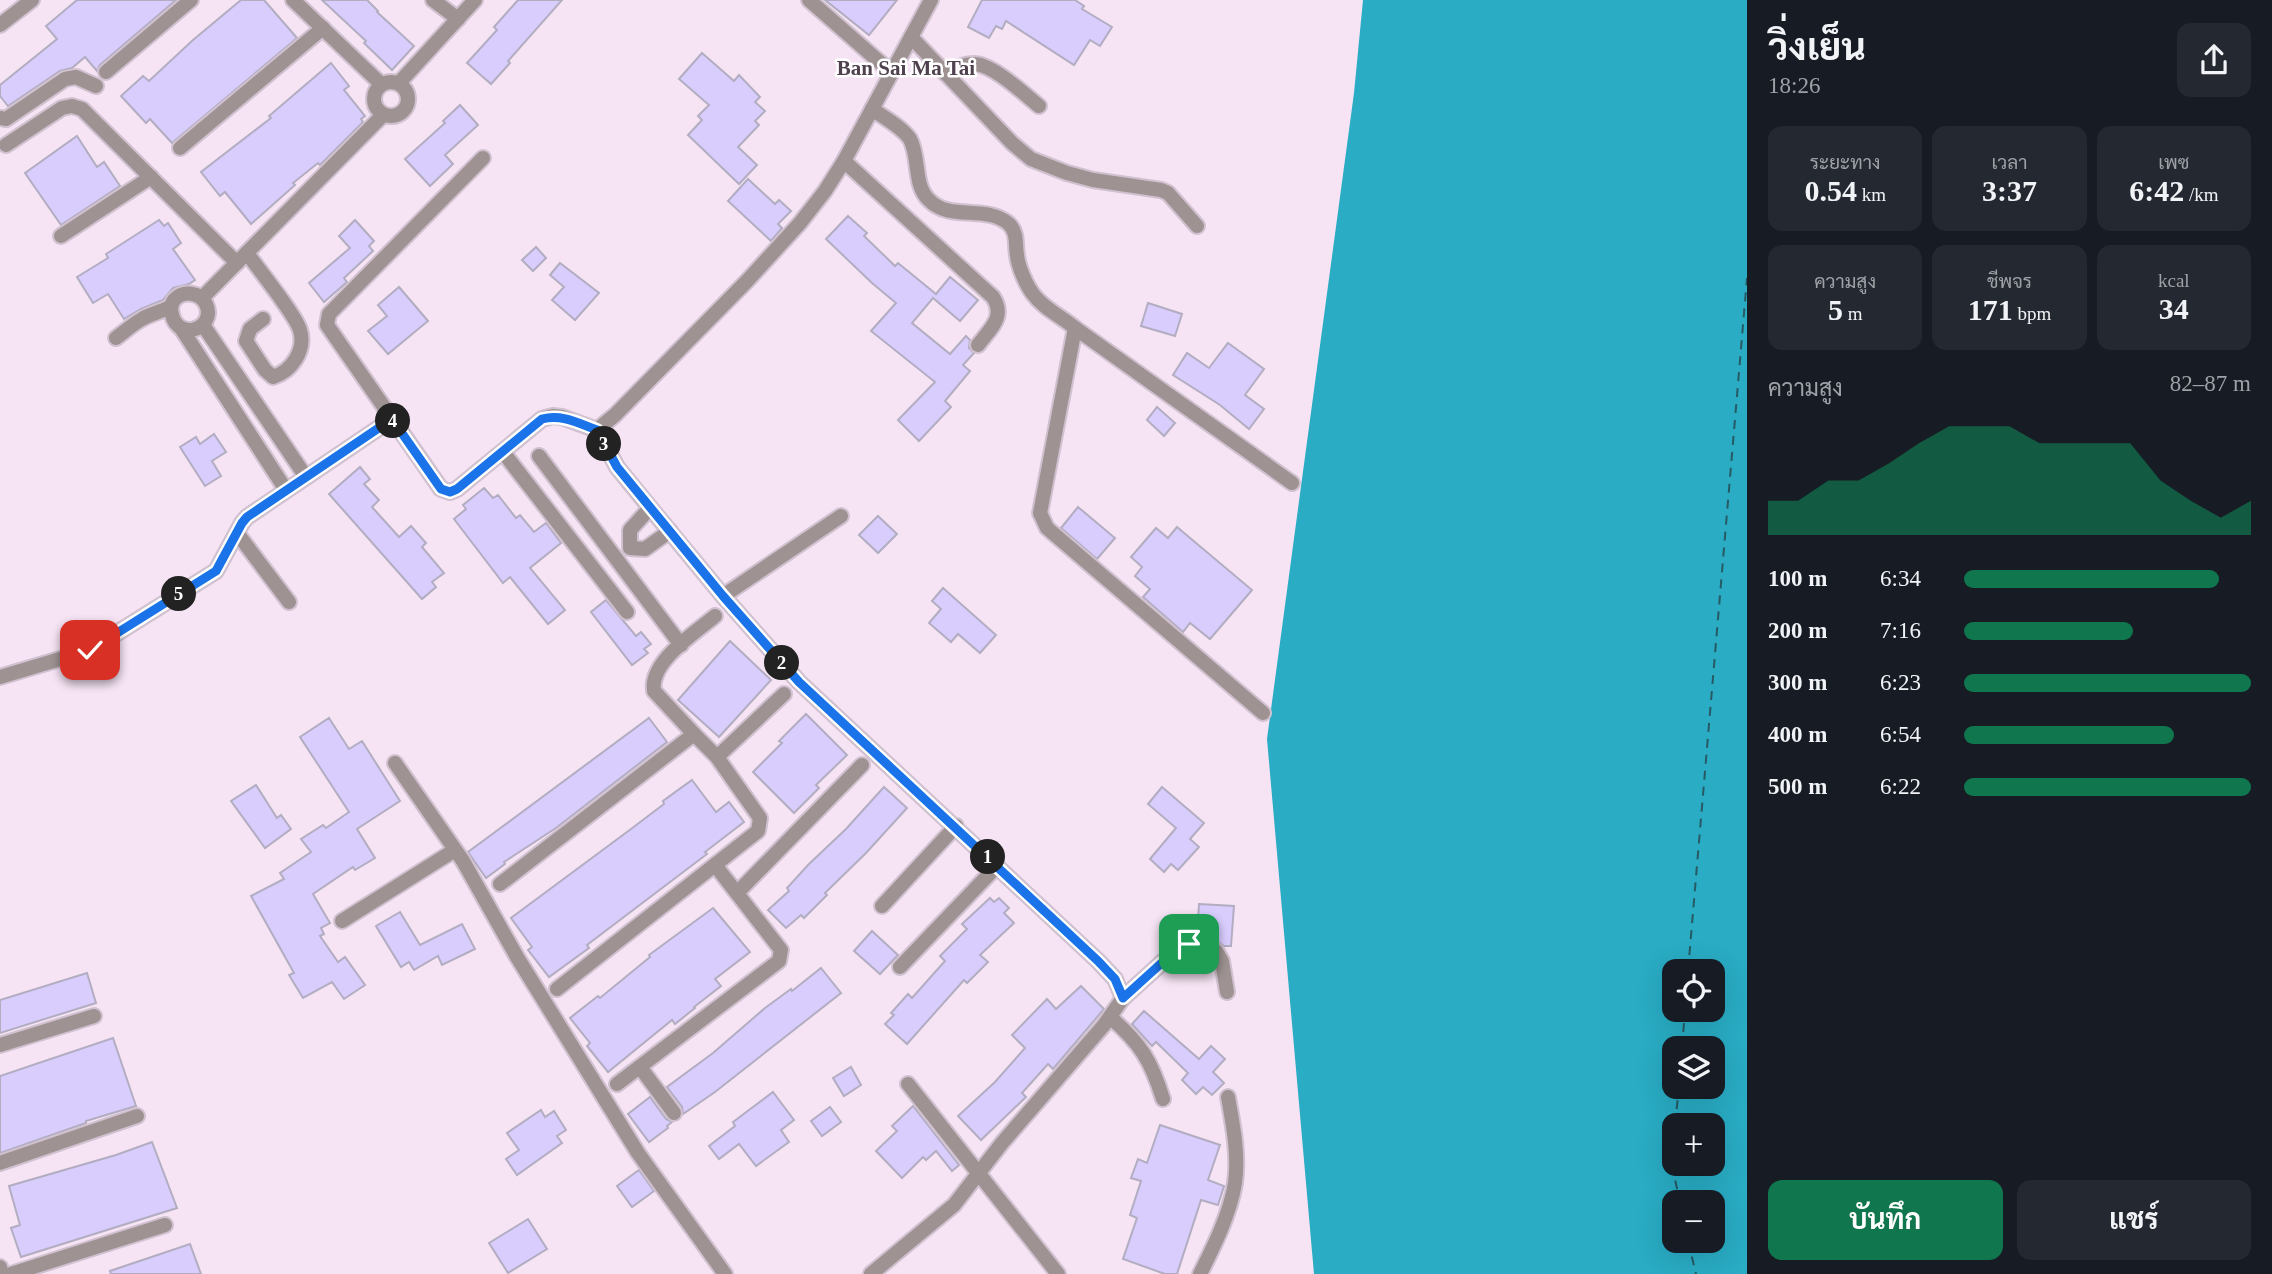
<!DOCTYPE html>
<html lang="th">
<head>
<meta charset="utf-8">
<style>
	body { margin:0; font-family:"Times New Roman",Sarabun,serif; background:#242831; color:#f1f3f6; height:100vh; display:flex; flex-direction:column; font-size:26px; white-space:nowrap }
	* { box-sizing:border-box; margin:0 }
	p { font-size:23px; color:#9ea1a6 }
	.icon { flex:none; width:38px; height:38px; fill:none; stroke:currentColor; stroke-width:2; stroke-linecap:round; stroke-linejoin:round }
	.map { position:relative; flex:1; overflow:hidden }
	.drawer { display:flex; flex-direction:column; background:#171b24; width:525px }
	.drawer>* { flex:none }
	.tools { position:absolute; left:1662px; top:959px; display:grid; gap:14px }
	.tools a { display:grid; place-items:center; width:63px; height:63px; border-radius:14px; background:#171b24; box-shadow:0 7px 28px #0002; font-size:35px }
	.pin { position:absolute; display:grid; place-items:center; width:60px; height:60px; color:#fff; margin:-30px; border-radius:14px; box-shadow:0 4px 10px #0006 }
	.km { position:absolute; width:35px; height:35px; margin:-18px; border-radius:50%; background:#222; color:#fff; font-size:19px; line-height:35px; text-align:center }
	.round { display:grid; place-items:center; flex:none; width:74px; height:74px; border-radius:14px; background:#242831 }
	.head { display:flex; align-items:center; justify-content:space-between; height:119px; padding:0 21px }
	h1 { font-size:38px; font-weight:700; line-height:52px }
	.stats { display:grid; grid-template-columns:repeat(3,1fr); gap:10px; height:119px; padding:7px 21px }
	.stats div { display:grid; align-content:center; border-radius:14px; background:#242831; text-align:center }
	.stats b { font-size:30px; font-weight:700 }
	.stats small { font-size:19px; font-weight:400 }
	.stats p { font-size:19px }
	.chart { height:196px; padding:14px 21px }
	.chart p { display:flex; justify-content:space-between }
	.chart svg { width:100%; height:126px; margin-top:7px; fill:#10764e; opacity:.7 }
	.primary-button { display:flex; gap:14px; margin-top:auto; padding:14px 21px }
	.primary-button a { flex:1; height:80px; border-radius:14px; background:#10764e; color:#fff; font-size:28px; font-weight:700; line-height:80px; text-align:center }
	.primary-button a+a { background:#242831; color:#f1f3f6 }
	ul { padding:0 21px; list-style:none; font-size:23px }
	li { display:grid; grid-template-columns:112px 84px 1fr; align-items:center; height:52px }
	li i { height:18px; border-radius:9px; background:#10764e }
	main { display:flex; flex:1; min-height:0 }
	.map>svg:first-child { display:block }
</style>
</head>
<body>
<main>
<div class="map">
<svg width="1747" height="1274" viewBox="0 0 1747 1274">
	<rect width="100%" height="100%" fill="#f6e4f4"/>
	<path fill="#29acc4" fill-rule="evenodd" d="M 1363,0 L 1747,0 L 1747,1274 L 1314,1274 L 1267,739 L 1354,93 ZM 1675,971 L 1713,971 L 1713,1010 L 1675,1010 ZM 1675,1048 L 1713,1048 L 1713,1087 L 1675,1087 ZM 1675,1125 L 1713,1125 L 1713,1164 L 1675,1164 ZM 1675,1202 L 1713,1202 L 1713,1241 L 1675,1241 Z"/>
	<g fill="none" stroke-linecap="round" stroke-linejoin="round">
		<g stroke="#275a65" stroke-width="2" stroke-dasharray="9 7" stroke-linecap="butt">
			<polyline points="1688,971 1747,278"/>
			<polyline points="1682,1048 1685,1010"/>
			<polyline points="1675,1125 1679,1087"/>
			<polyline points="1675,1133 1672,1166 1680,1202"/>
			<polyline points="1688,1241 1696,1274"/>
		</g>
	</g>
	<g fill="#d9cdfe" stroke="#b2adc1" stroke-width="2">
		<polygon points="77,0 176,0 100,65 97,71 85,57 72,68 60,71 8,106 0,96 0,85 57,39 46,26"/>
		<polygon points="241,0 264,0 297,38 172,143 150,119 146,123 121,96 143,76 149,81 193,40"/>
		<polygon points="322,0 367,0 378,11 377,12 414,46 392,70 364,43 366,41"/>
		<polygon points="518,0 562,0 508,61 510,63 491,84 467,63 497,30 494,27"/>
		<polygon points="825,0 897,0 869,35"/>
		<polygon points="982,0 1075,0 1084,6 1082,9 1112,27 1100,46 1090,40 1074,65 1006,21 1002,29 996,26 989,38 968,27"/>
		<polygon points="702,53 734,81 739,75 760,97 755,102 765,111 755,121 759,125 738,147 757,165 739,184 688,135 702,120 698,116 709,105 679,79"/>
		<polygon points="331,63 349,86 344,90 365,116 361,119 363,122 320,165 318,163 293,183 295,185 251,224 225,192 220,196 201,172 271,118 269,116"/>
		<polygon points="460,105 478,125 445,155 453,164 430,186 405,159 445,123 443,121"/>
		<polygon points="77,136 97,167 104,162 120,186 61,225 25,173"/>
		<polygon points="748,179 775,204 779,200 791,211 778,224 782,228 771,241 728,201"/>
		<polygon points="848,216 867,233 864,236 895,266 898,263 936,294 950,277 978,300 960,321 933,298 912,323 950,354 966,336 970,340 969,348 974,353 963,365 970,371 945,401 951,407 919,441 898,420 935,382 871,331 896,303 872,283 826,239"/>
		<polygon points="159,220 164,226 168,223 181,243 173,249 195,280 189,284 173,288 163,300 141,309 124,319 108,294 93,303 77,277 108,258 106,254"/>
		<polygon points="355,220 374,241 369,246 373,251 344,278 347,282 324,302 309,283 350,248 339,236"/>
		<polygon points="536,247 546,258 533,271 522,260"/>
		<polygon points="560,263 599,293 575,320 552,300 564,287 550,275"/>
		<polygon points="399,287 428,321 388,354 368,331 387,316 378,305"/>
		<polygon points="1148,303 1182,314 1175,336 1141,326"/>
		<polygon points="1228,343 1264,369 1245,395 1264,409 1249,429 1220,405 1173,375 1187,353 1209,368"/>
		<polygon points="1157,407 1175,423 1164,436 1147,420"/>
		<polygon points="214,434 226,452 212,461 221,476 205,486 180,447 196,437 200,444"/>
		<polygon points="360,467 370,479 364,484 379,500 372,507 399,537 411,526 426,543 422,547 444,573 432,582 436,587 422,599 329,494"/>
		<polygon points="484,488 493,498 498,495 516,518 520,515 534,532 546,523 561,543 530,568 565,610 548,624 510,577 503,583 454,519 466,509 463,505"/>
		<polygon points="1078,507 1115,538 1097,559 1061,528"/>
		<polygon points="878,516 897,534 878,553 859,535"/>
		<polygon points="1177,527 1252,590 1210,639 1190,623 1183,632 1143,597 1150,589 1135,576 1142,567 1131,557 1156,528 1168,538"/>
		<polygon points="943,588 996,635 980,653 958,634 951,642 929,623 941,609 932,601"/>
		<polygon points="606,600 636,636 641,632 651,644 644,649 648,653 632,665 591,612"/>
		<polygon points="730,641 771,680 719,737 678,700"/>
		<polygon points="806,714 847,755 816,785 819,788 794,813 753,772 782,743 779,741"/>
		<polygon points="329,718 349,749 362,741 400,801 357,829 375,858 355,870 353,867 313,894 330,923 321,928 324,934 320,936 338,962 345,957 365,985 344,999 332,982 303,998 289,975 294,973 251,896 284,879 280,873 311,852 301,839 323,825 326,828 349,812 300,737"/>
		<polygon points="649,718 667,742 556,828 504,862 505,864 486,878 468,852"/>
		<polygon points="692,780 716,812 729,802 744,822 705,852 707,854 587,945 589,948 549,977 528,950 532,947 511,918 631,829 664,804 663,801"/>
		<polygon points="256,785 277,818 281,815 291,829 265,848 231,801"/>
		<polygon points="884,787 907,808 866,853 825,893 827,895 804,918 801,915 786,928 768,910 789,891 787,888 808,865 846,829"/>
		<polygon points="1162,787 1204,823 1190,839 1199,847 1178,870 1171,864 1164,872 1150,859 1176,828 1148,804"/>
		<polygon points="990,898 994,902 999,898 1009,908 1004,913 1014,923 980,955 988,962 967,983 964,980 907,1044 885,1024 894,1015 891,1013 908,994 912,998 945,961 940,956 967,929 962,924"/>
		<polygon points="1199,904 1234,906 1231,946 1224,946 1209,936 1197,935"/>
		<polygon points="713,908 750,952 715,979 721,986 694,1007 695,1008 675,1024 672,1020 608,1072 587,1046 590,1043 570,1018 598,996 600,998 650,957 649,955"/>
		<polygon points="400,912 420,945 462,924 475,949 442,965 438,956 414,970 409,962 401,967 376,926"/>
		<polygon points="872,931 898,955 880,974 854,951"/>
		<polygon points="821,968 841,993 715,1092 683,1114 682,1107 667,1087 713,1053 765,1008 791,989 792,991"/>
		<polygon points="87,973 96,1003 0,1033 0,1000"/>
		<polygon points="1081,986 1104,1009 1053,1069 1048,1064 1022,1093 1026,1097 981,1140 958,1116 995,1082 1025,1048 1012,1035 1047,999 1056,1009"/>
		<polygon points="1144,1011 1199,1059 1211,1046 1225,1059 1213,1072 1224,1083 1212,1095 1203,1087 1196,1094 1182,1080 1188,1073 1156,1042 1152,1046 1132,1024"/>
		<polygon points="113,1038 136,1106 86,1121 86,1123 0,1153 0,1076"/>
		<polygon points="851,1067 861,1085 844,1096 833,1078"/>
		<polygon points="773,1092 794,1120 781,1130 789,1142 756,1166 739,1144 719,1159 709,1146 735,1126 733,1122"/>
		<polygon points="650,1097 666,1119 672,1122 667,1126 668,1128 649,1142 628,1114"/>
		<polygon points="913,1106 959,1165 952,1171 936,1151 926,1160 923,1157 902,1178 876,1151 897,1131 892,1126"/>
		<polygon points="830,1107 841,1122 822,1136 811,1121"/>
		<polygon points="541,1110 545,1117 554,1111 566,1130 557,1136 562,1143 517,1175 506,1159 519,1150 507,1133"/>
		<polygon points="1160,1125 1220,1145 1208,1180 1224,1186 1218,1205 1201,1200 1177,1274 1165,1274 1123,1259 1137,1218 1130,1215 1141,1181 1131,1178 1138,1159 1147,1163"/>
		<polygon points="152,1142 177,1208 21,1257 11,1228 20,1225 9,1186 116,1155"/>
		<polygon points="639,1170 654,1191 632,1207 617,1186"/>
		<polygon points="528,1219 547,1249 508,1273 489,1243"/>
		<polygon points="190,1244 201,1274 111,1274 110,1271"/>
	</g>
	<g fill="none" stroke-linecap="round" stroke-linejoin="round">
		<g stroke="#d1c1d0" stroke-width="18">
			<g id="minor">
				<polyline points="293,0 381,84"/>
				<polyline points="433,0 458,19"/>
				<polyline points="809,0 891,72"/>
				<polyline points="0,25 32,0"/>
				<polyline points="911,37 1012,143 1031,159 1067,173 1093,180 1161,190 1168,193 1197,226"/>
				<polyline points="106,72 191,0"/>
				<path d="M 946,74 C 955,69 963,64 973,64 C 992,63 1024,94 1039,106"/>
				<circle cx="391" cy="99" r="17"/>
				<polyline points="399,83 475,0"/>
				<path d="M 872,109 C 883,117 902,127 910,139 C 920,157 913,185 929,200 C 950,222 986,204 1009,224 C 1018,233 1015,244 1017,255 C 1018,266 1026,285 1033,294 C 1043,308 1062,317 1075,328 L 1040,513 L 1047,528 L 1263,713"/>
				<polyline points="0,118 6,119 65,79 76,77 96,86"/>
				<polyline points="6,145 62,108 72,106 82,109 237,263"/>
				<polyline points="180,148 323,28"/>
				<polyline points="483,158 329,314 327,325 441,489 450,492 457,489 542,419 553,416 562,417 597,430 617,467 643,499 723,596 799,682 1098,961 1115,979 1123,998"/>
				<path d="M 844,161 L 993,297 C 1006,317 990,329 978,345"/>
				<polyline points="61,236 151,177"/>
				<path d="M 247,253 C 259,270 295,314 300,330 C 306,350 292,371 273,377 L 265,370 L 246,341 L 250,329 L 263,319"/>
				<polyline points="202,298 383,115"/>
				<polyline points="203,325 306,477"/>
				<polyline points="181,328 286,490"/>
				<polyline points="1075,328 1292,483"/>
				<path d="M 116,338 C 124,332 133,324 142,319 C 150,314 160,312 168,308 C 174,305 170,306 174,300 C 183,290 200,292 206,304 C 218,330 172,345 171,307"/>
				<polyline points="597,430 615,415 747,281 800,223 825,191 844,161 931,0"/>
				<polyline points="503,452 627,612"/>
				<polyline points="539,456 681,645"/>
				<polyline points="650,508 630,530 630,548 645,549 670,531"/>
				<polyline points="237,533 289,602"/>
				<polyline points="723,596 841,516"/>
				<polyline points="0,677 90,650 216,571 242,523 247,517 392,419"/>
				<path d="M 694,734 L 654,691 C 649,662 695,633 715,616"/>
				<polyline points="395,763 463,861 517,957 638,1153 725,1274"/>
				<polyline points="500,884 694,734 717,757 784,694"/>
				<polyline points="737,893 862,765"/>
				<polyline points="882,906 956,826"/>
				<polyline points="342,921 455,850"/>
				<polyline points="900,967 997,866"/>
				<polyline points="557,989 758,831 760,818 717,757"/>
				<path d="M 1110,1017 C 1140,1043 1151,1060 1163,1099"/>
				<polyline points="0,1045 94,1016"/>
				<polyline points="640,1067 674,1113"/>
				<polyline points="617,1084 779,961 781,950 715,865"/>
				<polyline points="908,1084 1058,1274"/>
				<polyline points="0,1163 137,1116"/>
				<polyline points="0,1267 2,1274"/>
				<polyline points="11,1274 165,1225"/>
				<polyline points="871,1274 954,1205 1002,1143 1104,1025 1123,998 1177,949 1189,945 1208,945 1216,951 1222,961 1227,992"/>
				<path d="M 1200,1274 C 1214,1246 1230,1214 1235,1183 C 1239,1155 1233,1125 1228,1097"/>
			</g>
		</g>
		<use href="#minor" stroke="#9e9392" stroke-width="14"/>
	</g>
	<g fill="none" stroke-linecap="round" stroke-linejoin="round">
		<g stroke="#fff" stroke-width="14">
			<path id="route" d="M 90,650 L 216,571 L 242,523 L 247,517 L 392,419 L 441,489 L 450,492 L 457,489 L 542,419 C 562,414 578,423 597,430 L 617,467 L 723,596 L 799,682 L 1098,961 L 1115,979 L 1123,998 L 1177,949 L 1189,944"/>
		</g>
		<use href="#route" stroke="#1a73e8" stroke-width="9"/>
	</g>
	<g text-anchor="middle" stroke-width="5" stroke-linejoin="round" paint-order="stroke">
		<g font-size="21" font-weight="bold" fill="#4f414e" stroke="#fff">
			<text x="906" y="75">Ban Sai Ma Tai</text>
		</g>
	</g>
</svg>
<div class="tools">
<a><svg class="icon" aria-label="locate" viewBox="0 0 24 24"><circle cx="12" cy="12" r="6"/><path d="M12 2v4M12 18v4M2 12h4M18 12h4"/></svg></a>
<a><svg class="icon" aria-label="layers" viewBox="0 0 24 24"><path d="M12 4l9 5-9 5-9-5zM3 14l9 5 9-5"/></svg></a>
<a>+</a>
<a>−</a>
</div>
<div class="pin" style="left:1189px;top:944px;background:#1e9e55"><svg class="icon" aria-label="arrive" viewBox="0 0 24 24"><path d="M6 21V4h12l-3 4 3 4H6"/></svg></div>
<div class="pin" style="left:90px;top:650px;background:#d93025"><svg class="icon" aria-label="check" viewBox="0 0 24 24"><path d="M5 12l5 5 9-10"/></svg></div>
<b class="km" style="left:988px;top:857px">1</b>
<b class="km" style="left:782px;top:663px">2</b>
<b class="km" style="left:604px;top:444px">3</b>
<b class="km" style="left:393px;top:421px">4</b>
<b class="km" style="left:179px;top:594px">5</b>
</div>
<section class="drawer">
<div class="head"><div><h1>วิ่งเย็น</h1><p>18:26</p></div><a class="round"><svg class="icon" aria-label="share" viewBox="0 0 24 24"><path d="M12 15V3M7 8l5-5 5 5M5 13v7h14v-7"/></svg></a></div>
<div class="stats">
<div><p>ระยะทาง</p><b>0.54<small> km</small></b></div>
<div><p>เวลา</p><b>3:37</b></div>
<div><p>เพซ</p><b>6:42<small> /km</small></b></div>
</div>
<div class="stats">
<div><p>ความสูง</p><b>5<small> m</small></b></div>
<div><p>ชีพจร</p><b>171<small> bpm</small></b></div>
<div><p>kcal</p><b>34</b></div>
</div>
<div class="chart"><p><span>ความสูง</span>82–87 m</p>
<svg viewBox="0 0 160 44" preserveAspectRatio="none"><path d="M0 44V32L10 32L20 25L30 25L40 19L50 12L60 6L70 6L80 6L90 12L100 12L110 12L120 12L130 25L140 32L150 38L160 32V44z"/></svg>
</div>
<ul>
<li><b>100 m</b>6:34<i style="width:89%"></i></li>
<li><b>200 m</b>7:16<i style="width:59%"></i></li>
<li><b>300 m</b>6:23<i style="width:100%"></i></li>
<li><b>400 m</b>6:54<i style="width:73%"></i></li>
<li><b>500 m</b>6:22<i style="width:100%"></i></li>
</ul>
<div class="primary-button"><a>บันทึก</a><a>แชร์</a></div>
</section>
</main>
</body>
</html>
